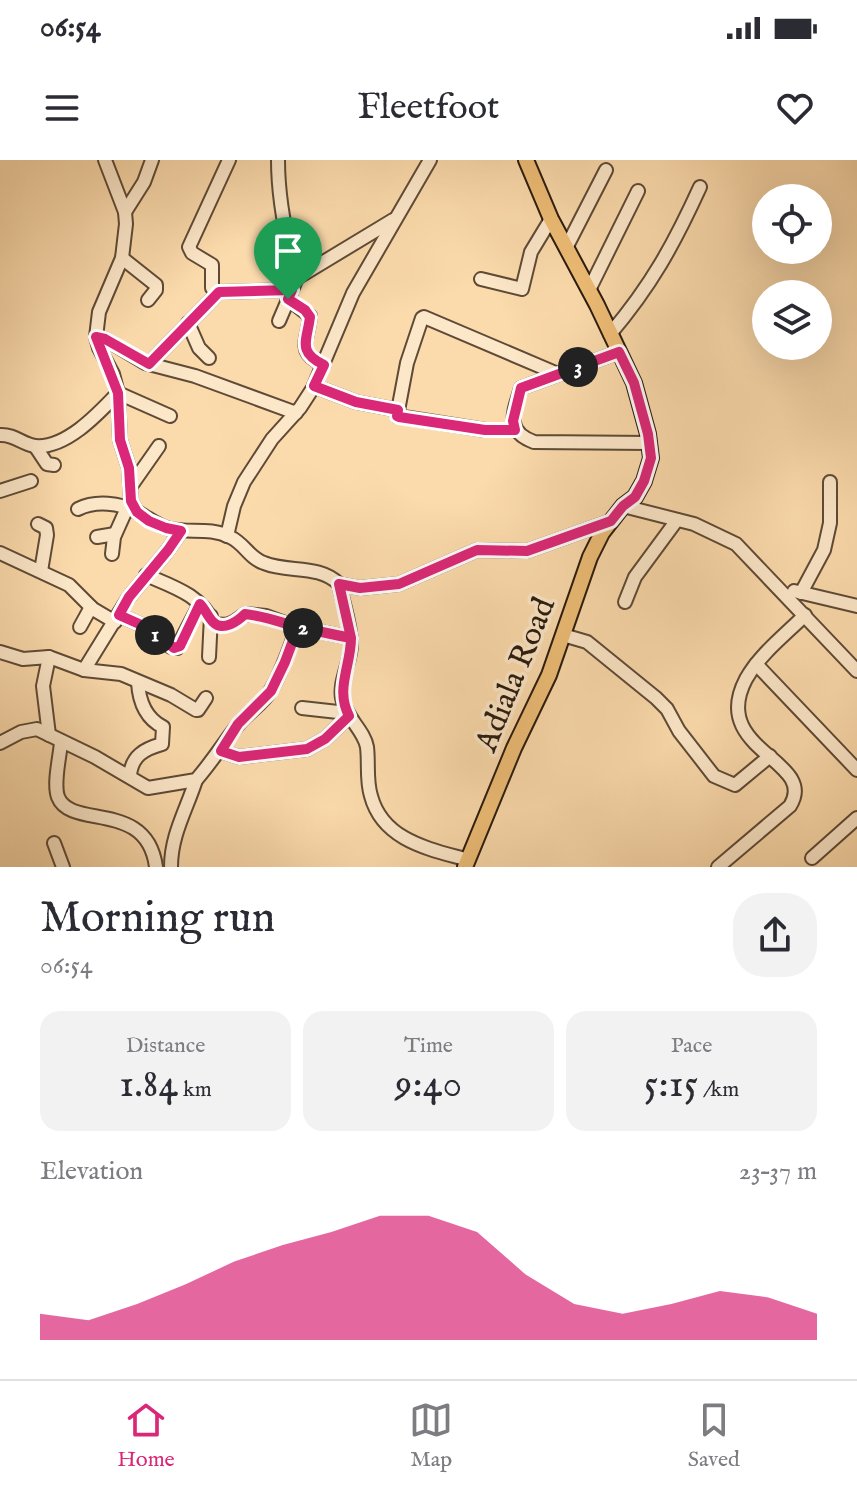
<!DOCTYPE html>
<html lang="en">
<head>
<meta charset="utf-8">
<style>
	body { margin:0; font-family:"IM FELL English",serif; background:#f2f2f3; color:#2b2b33; height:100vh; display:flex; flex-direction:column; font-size:30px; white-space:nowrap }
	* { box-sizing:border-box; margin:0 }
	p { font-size:26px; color:#7c7c81 }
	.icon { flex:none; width:44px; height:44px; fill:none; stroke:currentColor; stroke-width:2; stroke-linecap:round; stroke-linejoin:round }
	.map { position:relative; height:707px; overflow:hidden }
	.drawer { display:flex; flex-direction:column; background:#fff; flex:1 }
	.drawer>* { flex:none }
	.fabs { position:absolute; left:752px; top:24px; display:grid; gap:16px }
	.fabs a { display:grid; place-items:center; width:80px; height:80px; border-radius:50%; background:#fff; box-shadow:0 8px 32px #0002; font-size:40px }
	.pin { position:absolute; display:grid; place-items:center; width:68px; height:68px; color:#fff; margin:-82px -34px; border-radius:50% 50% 50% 0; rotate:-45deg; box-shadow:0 0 8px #0007 }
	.pin .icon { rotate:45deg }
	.km { position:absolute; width:40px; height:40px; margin:-20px; border-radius:50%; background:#222; color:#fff; font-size:22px; line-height:40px; text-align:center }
	.round { display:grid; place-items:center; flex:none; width:84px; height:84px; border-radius:32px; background:#f2f2f3 }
	.overview { display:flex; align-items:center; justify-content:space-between; height:136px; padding:0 40px }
	h1 { font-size:44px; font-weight:600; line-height:60px }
	.figures { display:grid; grid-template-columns:repeat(3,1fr); gap:12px; height:136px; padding:8px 40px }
	.figures div { display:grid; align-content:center; border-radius:20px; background:#f2f2f3; text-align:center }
	.figures b { font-size:40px; font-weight:600 }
	.figures small { font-size:22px; font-weight:400 }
	.figures p { font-size:22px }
	.chart { height:224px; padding:16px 40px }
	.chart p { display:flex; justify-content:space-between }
	.chart svg { width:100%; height:144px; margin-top:8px; fill:#db2777; opacity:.7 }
	.status { display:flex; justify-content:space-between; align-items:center; height:56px; padding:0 40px; background:#fff; direction:ltr }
	.status svg { height:22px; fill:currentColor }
	header { display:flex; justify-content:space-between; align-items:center; height:104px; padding:0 40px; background:#fff; font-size:36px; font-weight:600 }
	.tabs { display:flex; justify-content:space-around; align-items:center; height:112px; border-top:2px solid #e1e1e2; background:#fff; font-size:22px; color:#7c7c81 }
	.tabs a { display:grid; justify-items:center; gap:4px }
	.tabs .current { color:#db2777 }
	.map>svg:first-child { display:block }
</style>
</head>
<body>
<div class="status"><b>06:54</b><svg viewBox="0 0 49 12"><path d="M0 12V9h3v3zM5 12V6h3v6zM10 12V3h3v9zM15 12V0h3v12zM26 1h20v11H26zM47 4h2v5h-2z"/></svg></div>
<header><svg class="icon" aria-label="menu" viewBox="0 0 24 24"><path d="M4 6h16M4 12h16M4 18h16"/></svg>Fleetfoot<svg class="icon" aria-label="heart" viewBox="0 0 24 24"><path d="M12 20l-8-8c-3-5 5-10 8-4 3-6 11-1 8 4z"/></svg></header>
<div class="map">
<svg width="857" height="707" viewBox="0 0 857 707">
	<rect width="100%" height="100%" fill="#fbdaac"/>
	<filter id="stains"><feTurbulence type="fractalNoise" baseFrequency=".0025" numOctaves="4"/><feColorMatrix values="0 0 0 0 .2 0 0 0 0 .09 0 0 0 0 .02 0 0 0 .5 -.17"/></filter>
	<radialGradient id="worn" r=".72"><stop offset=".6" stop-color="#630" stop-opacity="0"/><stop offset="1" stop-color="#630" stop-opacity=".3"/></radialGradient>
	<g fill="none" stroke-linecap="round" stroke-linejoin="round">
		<g stroke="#5e4a36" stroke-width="16">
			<g id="minor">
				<polyline points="105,0 125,52 126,64 122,98 99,152 96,177 99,188 113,214 118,233 120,280 129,308 131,341 137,352"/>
				<path d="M 278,0 C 278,40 286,79 297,118 L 393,60"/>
				<polyline points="125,52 144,22 152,0"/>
				<polyline points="566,88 606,10"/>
				<polyline points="122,98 156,125 156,130 148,140"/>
				<polyline points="481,119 522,129 531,92 551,59"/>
				<polyline points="589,130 638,31"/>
				<polyline points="217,133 212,128 212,105 192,93 189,87 229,0"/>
				<path d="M 288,139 L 310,156 C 308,181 295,192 324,205"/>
				<polyline points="279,161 291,133"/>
				<polyline points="188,163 199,188 209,198"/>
				<path d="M 610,174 C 651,126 674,84 700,27"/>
				<polyline points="96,177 105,179 145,203 195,216 296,253"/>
				<path d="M 619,192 L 521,228 C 514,252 504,271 534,282 L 650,283"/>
				<polyline points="149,204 219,132 292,130 297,118"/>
				<polyline points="314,226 356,242 398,250"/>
				<polyline points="515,270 485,270 397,256 407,203 422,158 424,157 558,214"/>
				<path d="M 0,275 C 14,274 22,284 35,286 C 66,289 99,253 118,233 L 170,256"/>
				<polyline points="35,286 47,304 54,305"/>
				<polyline points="131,326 159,286"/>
				<polyline points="0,331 31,321"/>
				<polyline points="623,346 694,364 736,384 857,511"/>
				<path d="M 78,349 C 96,340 120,343 137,352 C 149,358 157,366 170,369 C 191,373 210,367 230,377 C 244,383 249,398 264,403 C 288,413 319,404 339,424 C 343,443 351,465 351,484 C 351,502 339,521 342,538 C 345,557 364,570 367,587 C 369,604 366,620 371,636 C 383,681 430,689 468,700"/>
				<polyline points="38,364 46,368 47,375 41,411"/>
				<polyline points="227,376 234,346 244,322 272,279 300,248 313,228 353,133 430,0"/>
				<polyline points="97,377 115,374"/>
				<polyline points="0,393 69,425 93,449 115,462"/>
				<polyline points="112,394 114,377 127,348"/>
				<path d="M 146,415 C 171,426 202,435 213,463 C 228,468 234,462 245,454 L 266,456 L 293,466 L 351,478"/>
				<polyline points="339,424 360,428 399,424 477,390 527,391 611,361"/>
				<polyline points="794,431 857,446"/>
				<polyline points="801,433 824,390 830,363 830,322"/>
				<polyline points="625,442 635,417 677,360"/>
				<polyline points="119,455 146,467 171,487 177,488 200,444"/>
				<polyline points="80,467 91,447"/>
				<polyline points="563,475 587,482 656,538 667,549 679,571 714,616 735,625 770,596"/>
				<polyline points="0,492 23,499 49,497 84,510 121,514 171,535 196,550 198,550 206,538"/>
				<polyline points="209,497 211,456"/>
				<polyline points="756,504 857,610"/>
				<polyline points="84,510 129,437 168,390 181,371"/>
				<polyline points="302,548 347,553"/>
				<polyline points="49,575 43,526 49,497"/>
				<path d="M 61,582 C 60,597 53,623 58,637 C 71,670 147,639 156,707"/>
				<path d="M 0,583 L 21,572 L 37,569 L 95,597 L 148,628 L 196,620 C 211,603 223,584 237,566 C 247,553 263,544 271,530 C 283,510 289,488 298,467"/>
				<polyline points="221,591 239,597 307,589 325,579 349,556"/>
				<path d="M 130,615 C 132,596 144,589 162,584 L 163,567 C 145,558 139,541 138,522"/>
				<polyline points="54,683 63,707"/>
				<polyline points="812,698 857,658"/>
				<path d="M 171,707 C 171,675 186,651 196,620"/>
				<path d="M 718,707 L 790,646 C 819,600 708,591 746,519 C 760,494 785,475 805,455"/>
			</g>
		</g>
		<g stroke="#291a0e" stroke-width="18">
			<polyline id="major" points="465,707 514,588 549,515 590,397 602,373 623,346 635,337 644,321 651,298 648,274 634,223 597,145 551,59 526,0"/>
		</g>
		<use href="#minor" stroke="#fce7c9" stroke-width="12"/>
		<use href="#major" stroke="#eebd76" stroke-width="14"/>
	</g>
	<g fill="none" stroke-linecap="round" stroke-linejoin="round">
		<g stroke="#fff" stroke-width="16">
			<path id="route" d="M 288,139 L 292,130 L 219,132 L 149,204 L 105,179 L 96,177 L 118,233 L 120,280 L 129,308 L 131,341 L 137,352 L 149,361 L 166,368 L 181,371 L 168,390 L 129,437 L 119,455 L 146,467 L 174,488 L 180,486 L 200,444 C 205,449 208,457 213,462 C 223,472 238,461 245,454 C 263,456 277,461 294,466 C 313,471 332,474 351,478 C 351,506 335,529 349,556 L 325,579 L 307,589 L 239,597 L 221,591 L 238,564 L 271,531 L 285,502 L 298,467 L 351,478 L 339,424 L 360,428 L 399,424 L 477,390 L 527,391 L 611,361 L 623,346 L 635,337 L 644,321 L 651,298 L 648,274 L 634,223 L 619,192 L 521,228 L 513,261 L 515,270 L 485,270 L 399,257 L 397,256 L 398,250 L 356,242 L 314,226 L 324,205 C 297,192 307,181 310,157 L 305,150 L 288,139"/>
		</g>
		<use href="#route" stroke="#db2777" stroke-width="10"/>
	</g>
	<g text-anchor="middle" stroke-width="7" stroke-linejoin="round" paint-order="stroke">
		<g font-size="32" fill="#291a0e" stroke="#fce7c9">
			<text transform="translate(514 514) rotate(-68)" y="11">Adiala Road</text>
		</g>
	</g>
	<rect width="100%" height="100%" filter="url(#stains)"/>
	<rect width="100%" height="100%" fill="url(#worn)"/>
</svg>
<div class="fabs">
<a><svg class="icon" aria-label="locate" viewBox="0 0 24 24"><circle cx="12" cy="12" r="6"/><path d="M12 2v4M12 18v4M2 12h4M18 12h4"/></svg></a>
<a><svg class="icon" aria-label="layers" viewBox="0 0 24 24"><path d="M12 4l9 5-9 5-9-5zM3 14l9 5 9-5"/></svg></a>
</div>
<div class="pin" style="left:288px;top:139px;background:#1e9e55"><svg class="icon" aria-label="arrive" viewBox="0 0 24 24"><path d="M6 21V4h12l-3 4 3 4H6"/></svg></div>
<b class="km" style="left:155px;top:475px">1</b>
<b class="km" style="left:303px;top:468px">2</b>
<b class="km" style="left:578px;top:207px">3</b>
</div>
<section class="drawer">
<div class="overview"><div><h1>Morning run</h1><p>06:54</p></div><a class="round"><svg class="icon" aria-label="share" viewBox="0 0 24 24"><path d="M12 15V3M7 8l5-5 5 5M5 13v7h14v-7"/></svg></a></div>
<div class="figures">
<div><p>Distance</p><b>1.84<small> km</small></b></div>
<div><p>Time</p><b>9:40</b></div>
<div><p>Pace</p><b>5:15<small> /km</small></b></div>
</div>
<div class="chart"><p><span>Elevation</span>23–37 m</p>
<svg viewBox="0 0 160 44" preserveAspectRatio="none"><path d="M0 44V36L10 38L20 33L30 27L40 20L50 15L60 11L70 6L80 6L90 11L100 24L110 33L120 36L130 33L140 29L150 31L160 36V44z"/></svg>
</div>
</section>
<nav class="tabs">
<a class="current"><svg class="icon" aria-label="home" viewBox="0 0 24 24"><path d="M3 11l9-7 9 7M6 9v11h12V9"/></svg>Home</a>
<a><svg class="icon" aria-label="map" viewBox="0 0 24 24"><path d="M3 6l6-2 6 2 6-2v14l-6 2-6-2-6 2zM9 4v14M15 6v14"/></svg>Map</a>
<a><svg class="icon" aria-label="saved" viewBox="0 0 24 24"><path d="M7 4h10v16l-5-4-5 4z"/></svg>Saved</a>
</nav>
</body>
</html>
